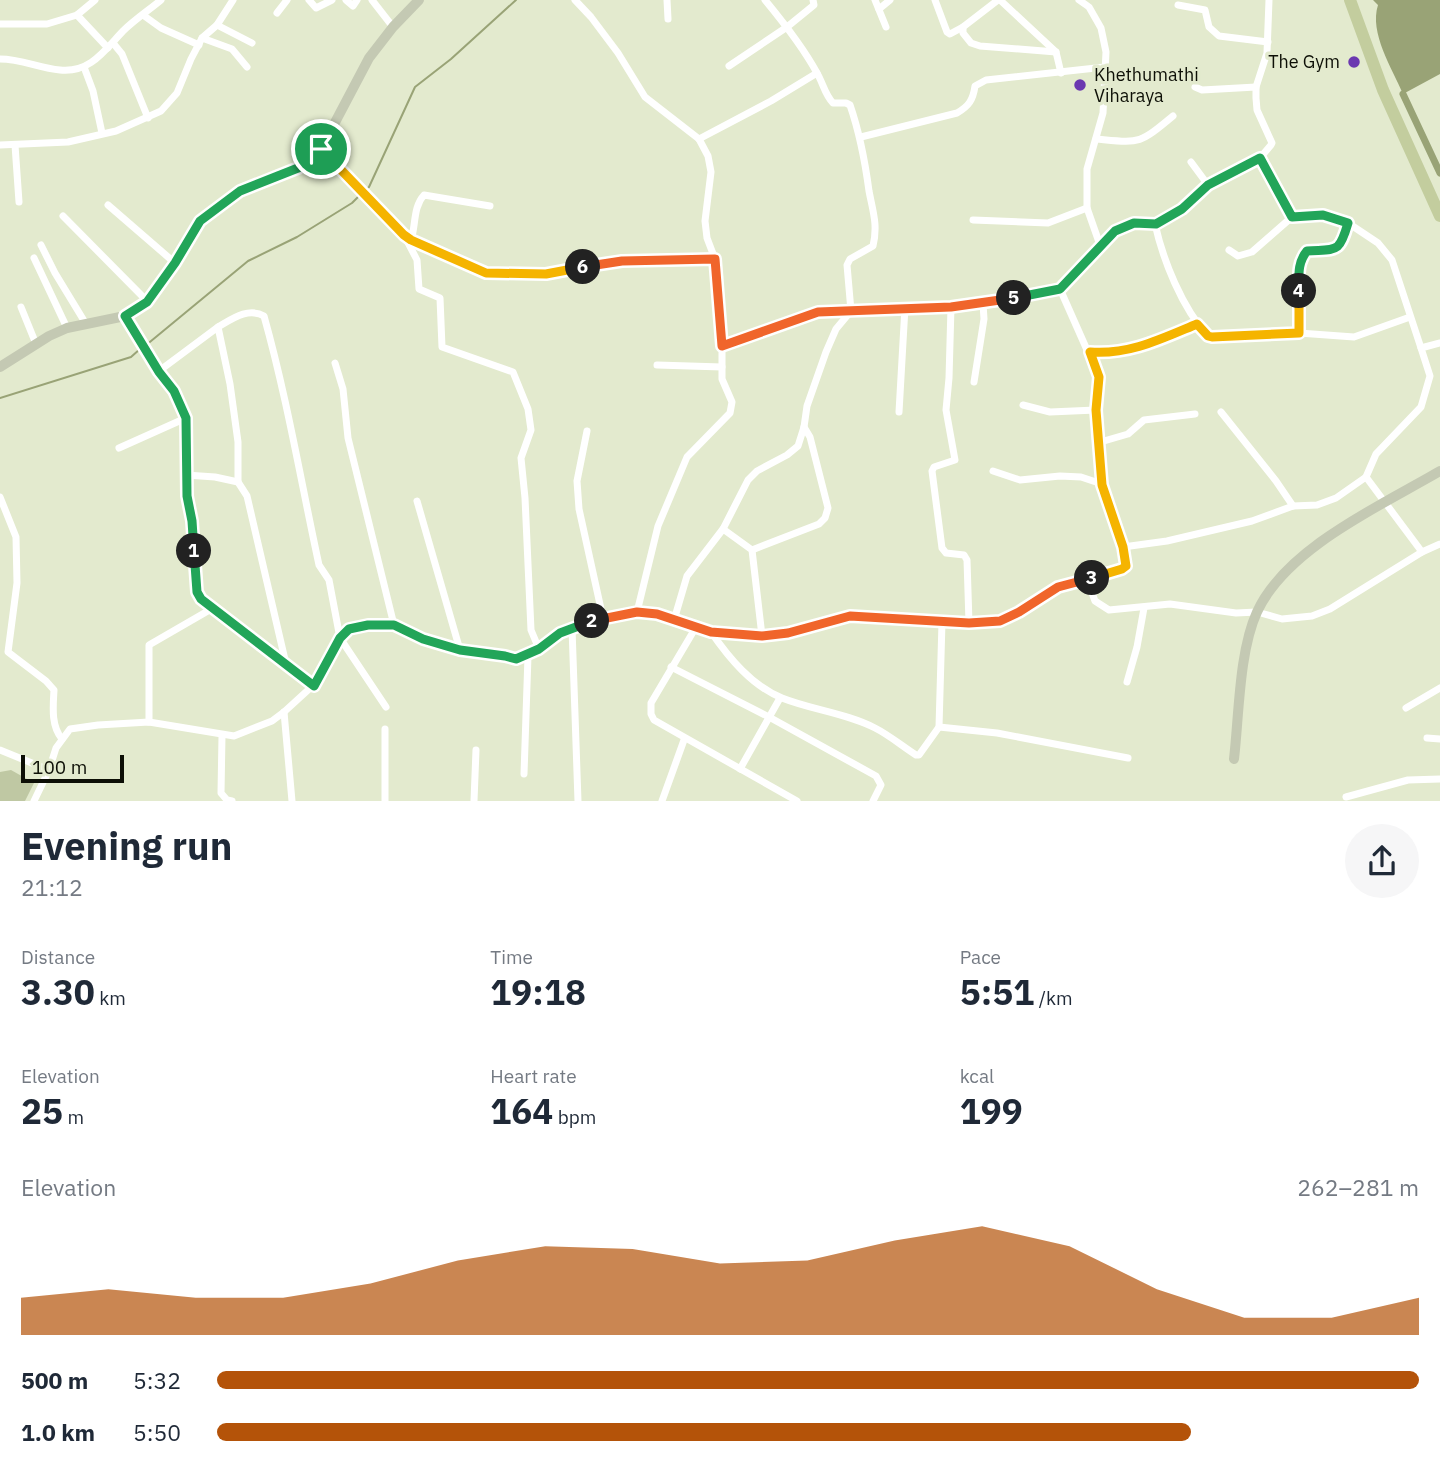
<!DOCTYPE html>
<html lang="en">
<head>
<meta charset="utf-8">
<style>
	body { margin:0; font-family:"IBM Plex Sans",sans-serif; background:#f6f6f7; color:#1f2937; height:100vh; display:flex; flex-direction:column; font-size:26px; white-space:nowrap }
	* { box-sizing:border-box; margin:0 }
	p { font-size:23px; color:#747a83 }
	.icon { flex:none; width:38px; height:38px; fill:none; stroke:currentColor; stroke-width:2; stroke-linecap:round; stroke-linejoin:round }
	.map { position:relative; height:801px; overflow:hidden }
	.side { display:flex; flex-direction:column; background:#fff; flex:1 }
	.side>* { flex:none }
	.scale { position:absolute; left:21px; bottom:18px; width:103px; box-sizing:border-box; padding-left:7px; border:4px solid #0d0f06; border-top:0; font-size:19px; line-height:24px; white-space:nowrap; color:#0d0f06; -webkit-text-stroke:5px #e3eace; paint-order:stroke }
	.pin { position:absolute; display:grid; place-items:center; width:60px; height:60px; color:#fff; margin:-30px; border:4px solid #fff; border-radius:50%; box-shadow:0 2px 7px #0007 }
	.km { position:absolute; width:35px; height:35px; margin:-18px; border-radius:50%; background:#222; color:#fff; font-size:19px; line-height:35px; text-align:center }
	.round { display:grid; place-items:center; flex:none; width:74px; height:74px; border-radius:37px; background:#f6f6f7 }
	.overview { display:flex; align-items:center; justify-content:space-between; height:119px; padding:0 21px }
	h1 { font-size:38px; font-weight:700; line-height:52px }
	.stats { display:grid; grid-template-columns:repeat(3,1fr); gap:10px; height:119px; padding:7px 21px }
	.stats div { display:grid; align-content:center }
	.stats b { font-size:35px; font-weight:700 }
	.stats small { font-size:19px; font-weight:400 }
	.stats p { font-size:19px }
	.chart { height:196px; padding:14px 21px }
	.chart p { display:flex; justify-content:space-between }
	.chart svg { width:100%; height:126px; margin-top:7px; fill:#b45309; opacity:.7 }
	ul { padding:0 21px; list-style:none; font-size:23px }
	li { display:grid; grid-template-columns:112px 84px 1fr; align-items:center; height:52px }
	li i { height:18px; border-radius:9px; background:#b45309 }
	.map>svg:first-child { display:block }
</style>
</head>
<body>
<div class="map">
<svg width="1440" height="801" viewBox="0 0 1440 801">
	<rect width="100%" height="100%" fill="#e3eace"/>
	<polygon fill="#bfc8a3" points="11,770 34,783 25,801 0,801 0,772"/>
	<path fill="#99a376" d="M 1373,0 L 1440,0 L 1440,74 L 1403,94 C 1392,68 1369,33 1378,5 Z"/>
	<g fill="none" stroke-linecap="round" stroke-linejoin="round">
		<g stroke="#99a376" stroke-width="2">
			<polyline points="364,191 369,187 415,87 451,59 516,0"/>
			<polyline points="145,346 248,261 297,237 352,203 360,195"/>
			<polyline points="0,398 131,357 140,349"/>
		</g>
		<polyline stroke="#99a376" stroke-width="7" points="1403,94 1440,173"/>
		<g stroke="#fff" stroke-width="7">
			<polyline points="309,0 316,8 332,0"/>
			<polyline points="346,0 353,6 357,0"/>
			<polyline points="372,0 393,27"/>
			<polyline points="575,0 591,17 618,53 645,97 699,139 708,156 711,172 705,221 707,238 715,259 722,346 722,379 732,402 730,413 687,457 658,526 637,612"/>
			<polyline points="667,0 668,19"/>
			<polyline points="875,0 886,27"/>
			<polyline points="935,0 947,32 950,34 963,27"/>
			<polyline points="998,0 963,27 963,33 971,43 980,46 1056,52"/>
			<polyline points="1000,0 1056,52 1061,73"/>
			<polyline points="1079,0 1089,7 1101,28 1106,52 1103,113 1087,169 1087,208 1100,245"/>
			<polyline points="1178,5 1205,10 1209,27 1219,36 1268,42"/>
			<polyline points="879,9 890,0"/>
			<polyline points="277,13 287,0"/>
			<polyline points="77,15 108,48"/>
			<polyline points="143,15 161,28 199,45"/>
			<polyline points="0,24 47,24 77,15 95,0"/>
			<polyline points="217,25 252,43"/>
			<polyline points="202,38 232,49 247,67"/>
			<polyline points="113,43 122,54 148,118"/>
			<path d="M 0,59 C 21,59 39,68 60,70 C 90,73 104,51 123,31 C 134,20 149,10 161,0"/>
			<polyline points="729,66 787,27 814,5 813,0"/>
			<polyline points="84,67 93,91 102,133"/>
			<polyline points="1195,87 1202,90 1256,87"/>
			<path d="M 861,137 L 957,113 C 969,106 973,100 975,86 L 986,80 L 1105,67"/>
			<polyline points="699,139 771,101 817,73"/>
			<path d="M 1096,139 C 1140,143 1138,145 1173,116"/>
			<polyline points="0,145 68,142 116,131 161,111 177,93 191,59 202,38 217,25 233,0"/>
			<polyline points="15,145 19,202"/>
			<polyline points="321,149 404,235 417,260 419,289 440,298 442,347 513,372 528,409 531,430 521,458 525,498 531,630 539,649"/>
			<polyline points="1260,158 1292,217 1323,215 1348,223 1378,243 1392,260 1421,348"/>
			<polyline points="1191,162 1208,185"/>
			<polyline points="108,205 175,263"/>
			<polyline points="63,216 147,301"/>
			<polyline points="973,220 1048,223 1087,208"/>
			<path d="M 1155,224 C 1163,260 1182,308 1208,336 L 1299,333 L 1354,337 L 1410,317"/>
			<polyline points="404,236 487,273 546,274 622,261 715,259"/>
			<path d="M 411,240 C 416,225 413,207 424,195 L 490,206"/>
			<polyline points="41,245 55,273 86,324"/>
			<polyline points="1229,250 1238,256 1252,252 1292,217"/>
			<polyline points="34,258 67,328"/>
			<polyline points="1060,289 1099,377 1096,410 1102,484 1123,547"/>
			<polyline points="21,307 36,344"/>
			<polyline points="951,307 949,378 946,410 955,460 934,467 932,471 942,548 946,553 964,555 967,560 969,623"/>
			<polyline points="125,316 159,371 174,391 186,418 187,496 192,521 197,592 200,599 314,686"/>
			<path d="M 218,327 C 232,319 248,307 264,316 C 287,398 301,482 319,565 L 329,580 L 340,638 L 386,707"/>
			<path d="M 1299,333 C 1299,311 1292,269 1307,251 C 1337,249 1339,254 1348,223"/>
			<polyline points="722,346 818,312 951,307 983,304 1060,289 1116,231 1134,223 1155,224 1182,209 1208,185 1260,158 1271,145 1272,143 1257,110 1256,98 1256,87 1267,53 1269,0"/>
			<path d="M 1090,352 C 1129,355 1162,339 1197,324"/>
			<polyline points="335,363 343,389 348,438 394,625"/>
			<polyline points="657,365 722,367"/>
			<polyline points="159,371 218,327 230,384 238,442 238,482 247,496 286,664"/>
			<polyline points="974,382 984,319 983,304"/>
			<polyline points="1023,405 1050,412 1096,410"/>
			<polyline points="899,412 905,307"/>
			<polyline points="1221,412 1276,481 1293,506"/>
			<polyline points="587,431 577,481 579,509 603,618"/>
			<polyline points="1097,443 1128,434 1144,420 1195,414"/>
			<polyline points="119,448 186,418"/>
			<polyline points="993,471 1020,480 1060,476 1081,477 1102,484"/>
			<polyline points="186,475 215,477 238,482"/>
			<polyline points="1366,477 1422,552"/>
			<path d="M 0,497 L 16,537 L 17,583 L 8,652 L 46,681 L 54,690 C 53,707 51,726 62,739"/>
			<polyline points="417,501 460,650"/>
			<polyline points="723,529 752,550 762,636"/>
			<polyline points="752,550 819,524 825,518 828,508 810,437 804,427"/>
			<polyline points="1079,582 1086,585 1091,590 1095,601 1109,610 1170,604 1236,613 1257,612 1282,619 1312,616 1330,609 1422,552 1440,544"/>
			<path d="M 674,620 L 687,576 L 723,529 L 748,480 L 757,471 L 787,455 L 798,446 L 804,427 L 807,406 L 826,352 L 836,329 L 851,311 L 847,265 L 850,259 L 873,246 C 878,225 873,212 869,191 C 865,161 860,134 850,105 L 846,103 L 833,103 C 825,95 823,83 817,73 C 803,47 784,23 765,0"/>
			<polyline points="696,627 651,703 651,714 654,720 797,801"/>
			<polyline points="572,628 578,801"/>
			<path d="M 711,632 C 729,658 752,686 782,698 C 812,710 846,713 875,728 C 889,735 902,746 916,755 L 919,755 L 939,727 L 942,622"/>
			<polyline points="671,667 769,717 876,776 881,785 873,801"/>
			<polyline points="1127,682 1137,647 1144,608"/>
			<polyline points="1406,708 1440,688"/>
			<polyline points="284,712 292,801"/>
			<polyline points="149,722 149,645 213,608"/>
			<polyline points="939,727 997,733 1128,758"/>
			<polyline points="222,736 221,793 227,800 232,801"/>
			<polyline points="1427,738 1440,739"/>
			<polyline points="0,750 49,770"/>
			<polyline points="740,769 780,698"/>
			<polyline points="524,774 528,656"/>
			<polyline points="1346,797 1408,780 1440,779"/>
			<polyline points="34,801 49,770 56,748 70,729 98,725 149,722 234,736 272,721 284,712 319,680 340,638 349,629 368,625 394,625 423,639 460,650 505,656 516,659 528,656 560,633 572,628 603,618 637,612 657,614 711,632 762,636 788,633 850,616 942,622 1000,621 1019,612 1058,587 1122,569 1126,566 1123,547 1167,541 1252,521 1293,506 1317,505 1336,498 1366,477 1376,454 1421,407 1430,376 1421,348 1440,343"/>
			<polyline points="385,801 385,729"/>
			<polyline points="474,801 476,750"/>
			<polyline points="662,801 684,740"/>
		</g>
		<g stroke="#c4c9b3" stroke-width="10">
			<polyline points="0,367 49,336 67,328 125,316 147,301 175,263 200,221 240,191 298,168 321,149 369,58 393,27 419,0"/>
			<path d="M 1234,759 C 1239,716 1239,651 1257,612 C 1286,548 1382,505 1440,471"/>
		</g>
		<polyline stroke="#c3cd9e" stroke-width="12" points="1350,0 1383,90 1440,216"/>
	</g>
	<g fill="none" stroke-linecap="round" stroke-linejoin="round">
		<g stroke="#fff" stroke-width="14">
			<polyline id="split-1" points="194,551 192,521 187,496 186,418 174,391 159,372 125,316 147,302 175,263 200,221 240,191 298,168 321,149"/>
		</g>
		<g stroke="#fff" stroke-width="14">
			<polyline id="split-2" points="194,551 197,592 201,599 314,686 340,638 349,629 368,625 394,625 423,639 460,650 505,656 516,659 539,649 560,633 592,621"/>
		</g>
		<g stroke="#fff" stroke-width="14">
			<polyline id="split-3" points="592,621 637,612 657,614 711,632 762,636 788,633 850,616 969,623 1000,621 1019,612 1058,587 1092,578"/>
		</g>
		<g stroke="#fff" stroke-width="14">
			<path id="split-4" d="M 1092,578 L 1122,569 L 1126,566 L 1123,547 L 1102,485 L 1096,410 L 1099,377 L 1090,352 C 1129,355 1161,339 1197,324 L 1208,336 L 1212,337 L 1299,333 L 1299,291"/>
		</g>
		<g stroke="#fff" stroke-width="14">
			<path id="split-5" d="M 1014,298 L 1060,289 L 1115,231 L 1134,223 L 1156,224 L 1182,209 L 1208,185 L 1260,158 L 1292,217 L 1323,215 L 1348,223 C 1339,254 1337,249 1307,251 C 1297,263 1299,276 1299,291"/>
		</g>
		<g stroke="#fff" stroke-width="14">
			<polyline id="split-6" points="583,267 622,261 715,259 722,346 818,312 951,307 1014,298"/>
		</g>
		<g stroke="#fff" stroke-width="14">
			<polyline id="split-7" points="321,149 404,235 411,240 486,273 546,274 583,267"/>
		</g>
		<use href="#split-1" stroke="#22a559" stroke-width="9"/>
		<use href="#split-2" stroke="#22a559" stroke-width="9"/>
		<use href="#split-3" stroke="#f0652b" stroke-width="9"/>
		<use href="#split-4" stroke="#f5b400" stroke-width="9"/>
		<use href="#split-5" stroke="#22a559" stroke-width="9"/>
		<use href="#split-6" stroke="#f0652b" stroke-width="9"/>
		<use href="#split-7" stroke="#f5b400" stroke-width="9"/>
	</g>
	<g fill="#6b38b0" stroke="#e3eace" stroke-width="2.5">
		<circle cx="1354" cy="62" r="7"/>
		<circle cx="1080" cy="85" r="7"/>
	</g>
	<g text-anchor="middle" stroke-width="7" stroke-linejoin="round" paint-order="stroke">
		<g font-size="18" fill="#0d0f06" stroke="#e3eace" text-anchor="end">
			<text x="1340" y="68">The Gym</text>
			<text x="1094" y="81" text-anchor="start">Khethumathi<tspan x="1094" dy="21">Viharaya</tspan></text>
		</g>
	</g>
</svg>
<div class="scale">100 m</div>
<div class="pin" style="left:321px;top:149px;background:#1e9e55"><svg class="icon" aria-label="arrive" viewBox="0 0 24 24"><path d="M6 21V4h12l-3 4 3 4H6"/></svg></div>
<b class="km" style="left:194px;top:551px">1</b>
<b class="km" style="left:592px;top:621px">2</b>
<b class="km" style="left:1092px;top:578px">3</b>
<b class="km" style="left:1299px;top:291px">4</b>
<b class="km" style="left:1014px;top:298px">5</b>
<b class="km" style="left:583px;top:267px">6</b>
</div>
<section class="side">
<div class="overview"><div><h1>Evening run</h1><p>21:12</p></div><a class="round"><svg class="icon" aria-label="share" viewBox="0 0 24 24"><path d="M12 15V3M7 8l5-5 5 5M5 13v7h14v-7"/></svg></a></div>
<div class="stats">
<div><p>Distance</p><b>3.30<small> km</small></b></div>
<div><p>Time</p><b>19:18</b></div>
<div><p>Pace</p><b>5:51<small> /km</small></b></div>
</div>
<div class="stats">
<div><p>Elevation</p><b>25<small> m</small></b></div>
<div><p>Heart rate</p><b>164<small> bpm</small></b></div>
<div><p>kcal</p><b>199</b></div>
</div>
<div class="chart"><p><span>Elevation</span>262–281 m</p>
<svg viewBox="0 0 160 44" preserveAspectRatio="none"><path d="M0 44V31L10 28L20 31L30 31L40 26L50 18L60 13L70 14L80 19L90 18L100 11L110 6L120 13L130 28L140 38L150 38L160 31V44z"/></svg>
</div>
<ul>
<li><b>500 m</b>5:32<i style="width:100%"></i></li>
<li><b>1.0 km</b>5:50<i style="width:81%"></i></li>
</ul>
</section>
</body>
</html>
